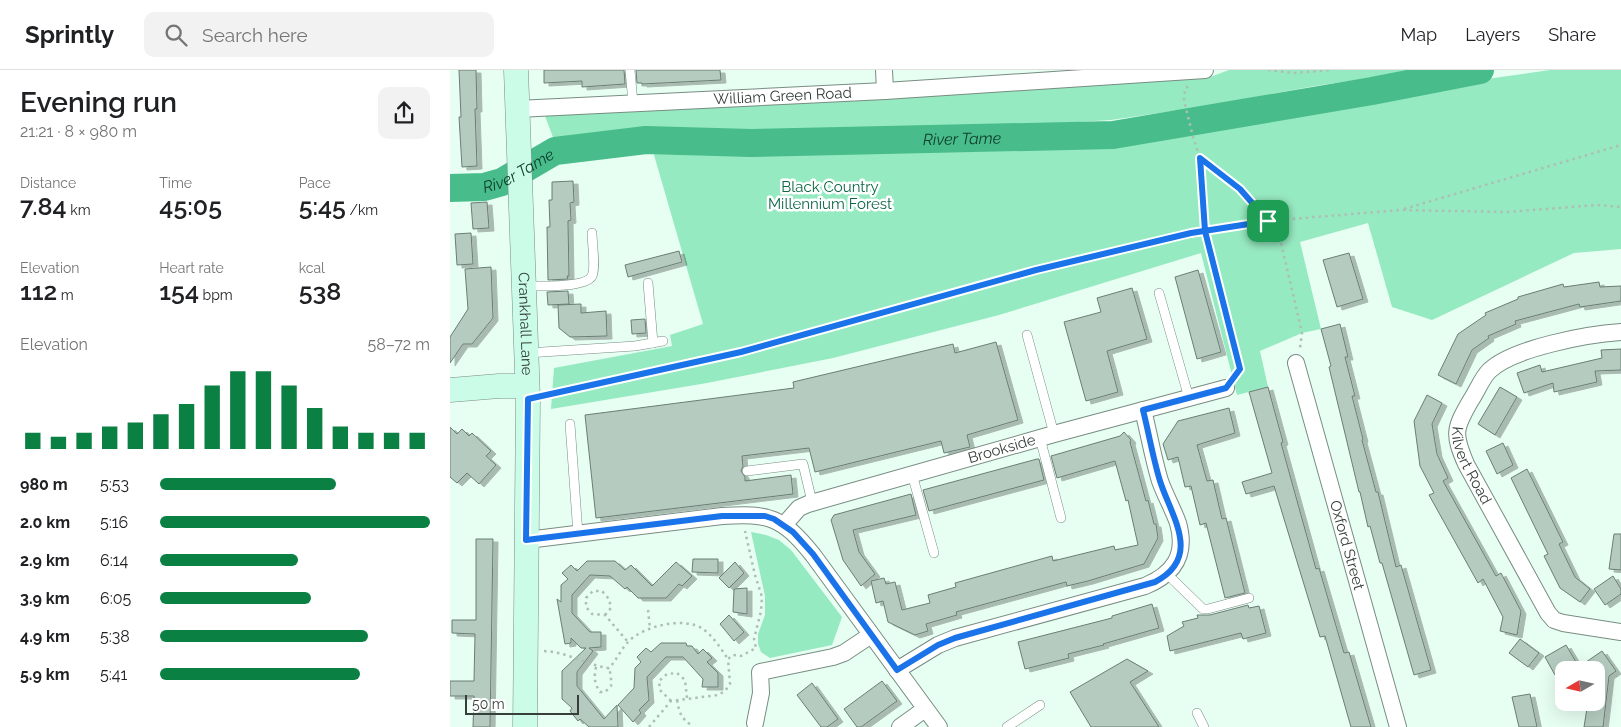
<!DOCTYPE html>
<html lang="en">
<head>
<meta charset="utf-8">
<style>
	body { margin:0; font-family:Raleway,sans-serif; background:#f2f2f2; color:#202124; height:100vh; display:flex; flex-direction:column; font-size:19px; white-space:nowrap }
	* { box-sizing:border-box; margin:0 }
	p { font-size:16px; color:#757577 }
	.icon { flex:none; width:28px; height:28px; fill:none; stroke:currentColor; stroke-width:2; stroke-linecap:round; stroke-linejoin:round }
	.map { position:relative; flex:1; overflow:hidden }
	.details { display:flex; flex-direction:column; background:#fff; width:450px }
	.details>* { flex:none }
	.needle { width:32px; rotate:261deg }
	.tools { position:absolute; left:1105px; top:591px; display:grid; gap:10px }
	.tools a { display:grid; place-items:center; width:50px; height:50px; border-radius:10px; background:#fff; box-shadow:0 5px 20px #0002; font-size:25px }
	.scale { position:absolute; left:15px; bottom:12px; width:114px; box-sizing:border-box; padding-left:5px; border:2px solid #363f3a; border-top:0; font-size:14px; line-height:18px; white-space:nowrap; color:#363f3a; -webkit-text-stroke:4px #fff; paint-order:stroke }
	.pin { position:absolute; display:grid; place-items:center; width:42px; height:42px; color:#fff; margin:-21px; border-radius:10px; box-shadow:0 2px 8px #0006 }
	.round { display:grid; place-items:center; flex:none; width:52px; height:52px; border-radius:10px; background:#f2f2f2 }
	.summary { display:flex; align-items:center; justify-content:space-between; height:85px; padding:0 20px }
	h1 { font-size:28px; font-weight:600; line-height:38px }
	.stats { display:grid; grid-template-columns:repeat(3,1fr); gap:8px; height:85px; padding:5px 20px }
	.stats div { display:grid; align-content:center }
	.stats b { font-size:25px; font-weight:600 }
	.stats small { font-size:14px; font-weight:400 }
	.stats p { font-size:14px }
	.chart { height:140px; padding:10px 20px }
	.chart p { display:flex; justify-content:space-between }
	.chart svg { width:100%; height:90px; margin-top:5px; stroke:#0b8043; stroke-width:6 }
	ul { padding:0 20px; list-style:none; font-size:16px }
	li { display:grid; grid-template-columns:80px 60px 1fr; align-items:center; height:38px }
	li i { height:12px; border-radius:6px; background:#0b8043 }
	header { display:flex; align-items:center; gap:30px; box-sizing:border-box; height:70px; padding:0 25px; background:#fff; border-bottom:1px solid #e0e0e0 }
	header strong { font-size:24px }
	nav { display:flex; gap:28px; margin-inline-start:auto; font-size:18px }
	.search { width:350px; height:45px; background:#f2f2f2; display:flex; align-items:center; gap:12px; box-sizing:border-box; padding:0 18px; border-radius:10px; color:#757577; font-size:19px }
	main { display:flex; flex:1; min-height:0 }
	.map>svg:first-child { display:block }
</style>
</head>
<body>
<header>
<strong>Sprintly</strong>
<div class="search"><svg class="icon" aria-label="search" viewBox="0 0 24 24"><circle cx="10" cy="10" r="6"/><path d="M15 15l6 6"/></svg>Search here</div>
<nav><a>Map</a><a>Layers</a><a>Share</a></nav>
</header>
<main>
<section class="details">
<div class="summary"><div><h1>Evening run</h1><p>21:21 · 8 × 980 m</p></div><a class="round"><svg class="icon" aria-label="share" viewBox="0 0 24 24"><path d="M12 15V3M7 8l5-5 5 5M5 13v7h14v-7"/></svg></a></div>
<div class="stats">
<div><p>Distance</p><b>7.84<small> km</small></b></div>
<div><p>Time</p><b>45:05</b></div>
<div><p>Pace</p><b>5:45<small> /km</small></b></div>
</div>
<div class="stats">
<div><p>Elevation</p><b>112<small> m</small></b></div>
<div><p>Heart rate</p><b>154<small> bpm</small></b></div>
<div><p>kcal</p><b>538</b></div>
</div>
<div class="chart"><p><span>Elevation</span>58–72 m</p>
<svg viewBox="0 0 160 44" preserveAspectRatio="none"><path d="M5 44V36M15 44V38M25 44V36M35 44V33M45 44V31M55 44V27M65 44V22M75 44V13M85 44V6M95 44V6M105 44V13M115 44V24M125 44V33M135 44V36M145 44V36M155 44V36"/></svg>
</div>
<ul>
<li><b>980 m</b>5:53<i style="width:65%"></i></li>
<li><b>2.0 km</b>5:16<i style="width:100%"></i></li>
<li><b>2.9 km</b>6:14<i style="width:51%"></i></li>
<li><b>3.9 km</b>6:05<i style="width:56%"></i></li>
<li><b>4.9 km</b>5:38<i style="width:77%"></i></li>
<li><b>5.9 km</b>5:41<i style="width:74%"></i></li>
</ul>
</section>
<div class="map">
<svg width="1171" height="657" viewBox="0 0 1171 657">
	<defs>
		<filter id="shadow"><feDropShadow dx="5" dy="3" stdDeviation="0" flood-color="#0004"/></filter>
	</defs>
	<rect width="100%" height="100%" fill="#e7fef2"/>
	<g fill="#96eac1">
		<polygon points="779,0 974,0 865,16 750,37 661,50 530,58 477,57 417,59 179,63 104,70 95,46 587,16 760,7"/>
		<polygon points="1100,0 1171,0 1171,179 1124,183 982,250 942,237 918,153 850,172 871,259 852,263 810,281 818,317 787,325 751,183 549,245 383,288 257,313 101,339 104,298 222,276 220,265 253,254 202,78 628,74 980,17"/>
		<polygon points="301,462 316,465 329,470 341,480 392,547 382,575 320,588 311,582 308,574 308,564 315,545 315,526"/>
	</g>
	<g fill="none" stroke-linecap="round" stroke-linejoin="round">
		<path stroke="#48bc8b" stroke-width="28" id="s1" d="M 0,118 L 34,117 L 52,112 L 105,81 L 196,70 L 301,73 L 663,65 L 922,21 L 1030,0"/>
	</g>
	<g fill="#b5cbbf" stroke="#6a7e74" filter="url(#shadow)">
		<polygon points="9,0 26,0 27,39 25,39 27,96 12,97 9,47 11,47"/>
		<polygon points="94,0 174,0 175,14 132,17 132,11 94,13"/>
		<polygon points="186,0 270,0 271,10 192,14 192,13 187,13"/>
		<polygon points="123,111 124,132 120,133 121,150 118,151 119,206 117,206 118,209 98,210 97,157 100,157 99,130 102,130 102,112"/>
		<polygon points="37,132 39,158 23,159 21,133"/>
		<polygon points="21,163 23,194 7,195 5,164"/>
		<polygon points="229,181 232,192 178,207 175,195"/>
		<polygon points="899,183 913,229 887,237 873,190"/>
		<polygon points="41,197 43,248 22,274 13,274 0,293 0,267 18,239 15,199"/>
		<polygon points="748,200 771,282 747,289 725,207"/>
		<polygon points="1149,212 1150,217 1171,216 1171,231 1130,237 1129,234 1065,251 1066,254 1038,266 1039,268 1022,280 1006,314 988,305 1008,264 1036,245 1035,243 1068,229 1068,227 1113,214 1114,217"/>
		<polygon points="682,218 697,269 657,281 668,322 636,331 614,252 651,242 647,228"/>
		<polygon points="118,221 119,234 98,235 97,222"/>
		<polygon points="131,234 131,243 156,241 157,266 120,267 109,258 108,235"/>
		<polygon points="195,249 196,263 182,264 181,250"/>
		<polygon points="890,254 898,287 895,287 905,326 902,326 913,369 912,370 926,422 928,422 946,497 951,495 981,600 964,605 932,493 930,493 920,456 918,457 910,422 909,422 879,297 881,296 871,259"/>
		<polygon points="546,272 568,350 517,365 520,377 494,383 491,371 365,402 359,378 292,386 293,396 291,401 295,407 295,411 341,405 343,424 146,448 135,345 344,318 343,312 503,274 505,283"/>
		<polygon points="1171,279 1171,300 1145,301 1147,312 1104,322 1103,313 1074,323 1067,303 1090,295 1092,302 1152,288 1151,280"/>
		<polygon points="818,317 833,372 831,373 866,499 869,498 894,583 899,582 921,657 901,657 875,566 870,567 824,416 796,424 792,412 822,403 799,322"/>
		<polygon points="1050,317 1067,327 1045,365 1028,354"/>
		<polygon points="977,325 992,333 982,354 987,384 998,408 993,411 1046,506 1051,503 1071,541 1067,565 1050,561 1053,547 1033,509 1028,513 979,425 984,423 970,396 964,351"/>
		<polygon points="779,338 785,363 747,375 757,411 763,410 772,449 776,448 795,523 775,528 756,453 750,455 741,416 735,417 728,387 718,390 713,374 728,351"/>
		<polygon points="0,357 7,364 12,359 19,366 22,363 41,381 36,386 46,395 29,414 17,403 7,413 0,407"/>
		<polygon points="674,362 681,370 680,372 696,431 698,430 704,454 706,454 708,468 694,494 638,511 617,516 616,512 506,542 507,545 476,554 478,561 465,565 438,552 433,531 426,533 421,511 434,508 436,514 445,512 452,540 480,533 478,525 506,517 505,513 602,486 603,491 664,476 665,480 688,475 678,430 676,431 665,391 607,408 601,386 670,366"/>
		<polygon points="1053,373 1063,395 1047,404 1036,381"/>
		<polygon points="587,389 589,389 594,410 479,441 473,420"/>
		<polygon points="1077,399 1113,472 1109,474 1125,507 1140,519 1130,532 1110,518 1094,486 1098,484 1061,408"/>
		<polygon points="461,424 466,445 403,460 409,482 425,504 411,516 393,490 381,450 384,445"/>
		<polygon points="1164,464 1171,464 1171,500 1159,499"/>
		<polygon points="26,469 43,469 40,657 23,657 24,626 0,626 0,611 24,611 25,564 2,563 2,550 26,550"/>
		<polygon points="243,489 268,489 268,503 242,502"/>
		<polygon points="137,491 165,491 175,500 181,495 202,516 226,492 242,506 232,516 229,514 216,528 188,528 177,517 175,519 160,506 140,505 122,525 122,543 140,562 151,562 151,577 139,578 143,581 127,602 127,616 154,649 167,635 168,657 139,657 130,649 128,651 120,641 122,638 112,629 112,601 136,578 131,578 121,568 121,573 115,574 107,529 111,532 111,515 118,509 112,503 121,495 127,501"/>
		<polygon points="285,492 294,503 279,518 269,508"/>
		<polygon points="1163,506 1171,519 1171,524 1155,535 1144,519"/>
		<polygon points="297,518 297,544 283,542 284,519"/>
		<polygon points="702,534 709,558 653,574 654,575 618,584 619,588 575,599 568,572 662,548 662,546"/>
		<polygon points="798,535 799,538 809,536 816,563 793,569 791,563 720,581 717,566 734,556 732,552 748,548 747,545 760,545"/>
		<polygon points="279,545 294,562 284,571 270,554"/>
		<polygon points="1070,569 1089,583 1078,597 1059,583"/>
		<polygon points="211,573 236,573 237,576 242,576 248,584 253,579 262,588 257,592 268,603 268,617 252,617 253,609 233,587 216,587 197,607 199,630 189,640 191,643 183,652 168,635 184,618 185,598 191,592 187,587 196,578 201,582"/>
		<polygon points="1116,575 1129,597 1152,581 1166,601 1159,606 1153,657 1134,657 1138,632 1146,632 1146,600 1114,600 1105,605 1095,587"/>
		<polygon points="677,589 698,601 680,612 709,657 641,657 620,622"/>
		<polygon points="432,611 447,631 411,657 407,657 394,639"/>
		<polygon points="362,613 388,649 377,657 371,657 347,625"/>
		<polygon points="1080,624 1087,657 1069,657 1062,627"/>
	</g>
	<g fill="none" stroke-linecap="round" stroke-linejoin="round">
		<g stroke="#788d82" stroke-width="10">
			<g id="lane">
				<polyline points="180,0 183,33"/>
				<polyline points="198,213 203,273"/>
				<path d="M 74,216 C 87,216 136,218 142,206 C 146,198 142,173 142,163"/>
				<polyline points="709,223 739,328"/>
				<polyline points="577,265 604,364"/>
				<polyline points="77,283 185,276 213,271"/>
				<polyline points="120,354 128,464"/>
				<polyline points="590,368 611,448"/>
				<polyline points="297,401 353,394 362,432"/>
				<polyline points="462,404 484,483"/>
				<polyline points="717,504 753,539 758,539 799,528"/>
				<polyline points="747,643 754,657"/>
				<polyline points="557,657 590,635"/>
			</g>
		</g>
		<g stroke="#788d82" stroke-width="18">
			<g id="street">
				<polyline points="434,0 435,21"/>
				<path id="s2" d="M 67,39 L 435,21 L 755,0"/>
				<path id="s3" d="M 1171,262 C 1139,264 1062,278 1039,301 C 1032,308 1027,321 1021,330 C 1004,359 1003,364 1016,394 L 1098,543 L 1104,550 L 1113,553 L 1171,562"/>
				<path id="s4" d="M 846,293 L 948,657"/>
				<path id="s5" d="M 334,455 L 349,438 L 358,434 L 604,364 L 776,318"/>
				<path d="M 77,470 L 272,446 C 320,443 332,447 363,485 L 489,657"/>
				<path d="M 447,600 L 488,575 L 505,568 L 695,516 C 724,504 737,485 728,453 C 723,439 715,425 710,411 C 703,388 699,364 693,340"/>
				<polyline points="305,653 311,623 310,602 383,587 394,583 421,565"/>
				<polyline points="450,657 475,639"/>
			</g>
		</g>
		<g stroke="#788d82" stroke-width="25">
			<g id="secondary">
				<path id="s6" d="M 66,0 L 78,329 L 75,657"/>
				<polyline points="0,320 49,316 77,316"/>
			</g>
		</g>
		<g stroke="#adbfb5" stroke-width="2.5" stroke-dasharray="2.5 4" stroke-linecap="butt">
			<polyline points="818,0 845,3 879,0"/>
			<polyline points="738,16 735,20 734,30 743,67 750,88 790,119 829,164 852,263 850,278"/>
			<polyline points="750,88 755,161 790,299 785,305"/>
			<polyline points="954,139 1171,75"/>
			<polyline points="97,325 291,282 586,200 741,163 818,151 950,140 1056,142 1147,135 1171,137"/>
			<polyline points="198,540 200,558"/>
			<polyline points="155,545 161,538 159,529 152,521 143,521 136,528 136,537 142,544 155,545 178,572"/>
			<path d="M 94,581 C 118,582 135,595 159,598 C 166,591 170,581 177,573 C 192,556 234,546 253,559 C 264,567 271,579 278,589"/>
			<path d="M 146,597 C 144,607 144,613 150,622 L 155,622 L 161,616 L 161,606 L 159,598"/>
			<path d="M 227,630 C 229,642 231,648 241,655"/>
			<polyline points="221,631 210,620 209,611 217,604 227,603 235,610 237,628"/>
			<polyline points="199,657 221,631 268,625 275,621 280,614 278,589 283,585 291,586 306,578 304,569 311,541 312,527 305,505 295,461"/>
		</g>
		<use href="#lane" stroke="#fff" stroke-width="9"/>
		<use href="#street" stroke="#fff" stroke-width="16"/>
		<use href="#secondary" stroke="#cbfce8" stroke-width="24"/>
	</g>
	<g fill="none" stroke-linecap="round" stroke-linejoin="round">
		<g stroke="#fff" stroke-width="10">
			<path id="route" d="M 818,151 L 741,163 L 586,200 L 291,282 L 78,329 L 76,470 L 272,446 L 315,446 L 324,449 L 343,462 L 363,484 L 447,600 L 488,575 L 505,568 L 705,512 C 753,487 721,446 710,411 C 703,388 699,364 693,340 L 776,318 L 790,299 L 755,161 L 750,88 L 790,119 L 818,151"/>
		</g>
		<use href="#route" stroke="#1a73e8" stroke-width="6"/>
	</g>
	<g text-anchor="middle" stroke-width="5" stroke-linejoin="round" paint-order="stroke">
		<g font-size="15" fill="#363f3a" stroke="#fff">
			<text dy="5" stroke="none"><textPath href="#s2" startOffset="266">William Green Road</textPath></text>
			<text dy="5" stroke="none"><textPath href="#s6" startOffset="254">Crankhall Lane</textPath></text>
			<text dy="5" stroke="none"><textPath href="#s5" startOffset="234">Brookside</textPath></text>
			<text dy="5" stroke="none"><textPath href="#s3" startOffset="245">Kilvert Road</textPath></text>
			<text dy="5" stroke="none"><textPath href="#s4" startOffset="189">Oxford Street</textPath></text>
		</g>
		<g font-size="15" fill="#0e6747" stroke="#fff">
			<text x="380" y="122">Black Country<tspan x="380" dy="17">Millennium Forest</tspan></text>
		</g>
		<g font-size="16" font-style="italic" fill="#0e402c" stroke="#fff">
			<text dy="6" stroke="none"><textPath href="#s1" startOffset="522">River Tame</textPath></text>
			<text dy="6" stroke="none"><textPath href="#s1" startOffset="72">River Tame</textPath></text>
		</g>
	</g>
</svg>
<div class="tools">
<a><svg class="needle" viewBox="-14 -14 28 28"><path d="M0-13l5 13h-10z" fill="#e53935"/><path d="M0 13l5-13h-10z" fill="#757577"/></svg></a>
</div>
<div class="scale">50 m</div>
<div class="pin" style="left:818px;top:151px;background:#1e9e55"><svg class="icon" aria-label="arrive" viewBox="0 0 24 24"><path d="M6 21V4h12l-3 4 3 4H6"/></svg></div>
</div>
</main>
</body>
</html>
